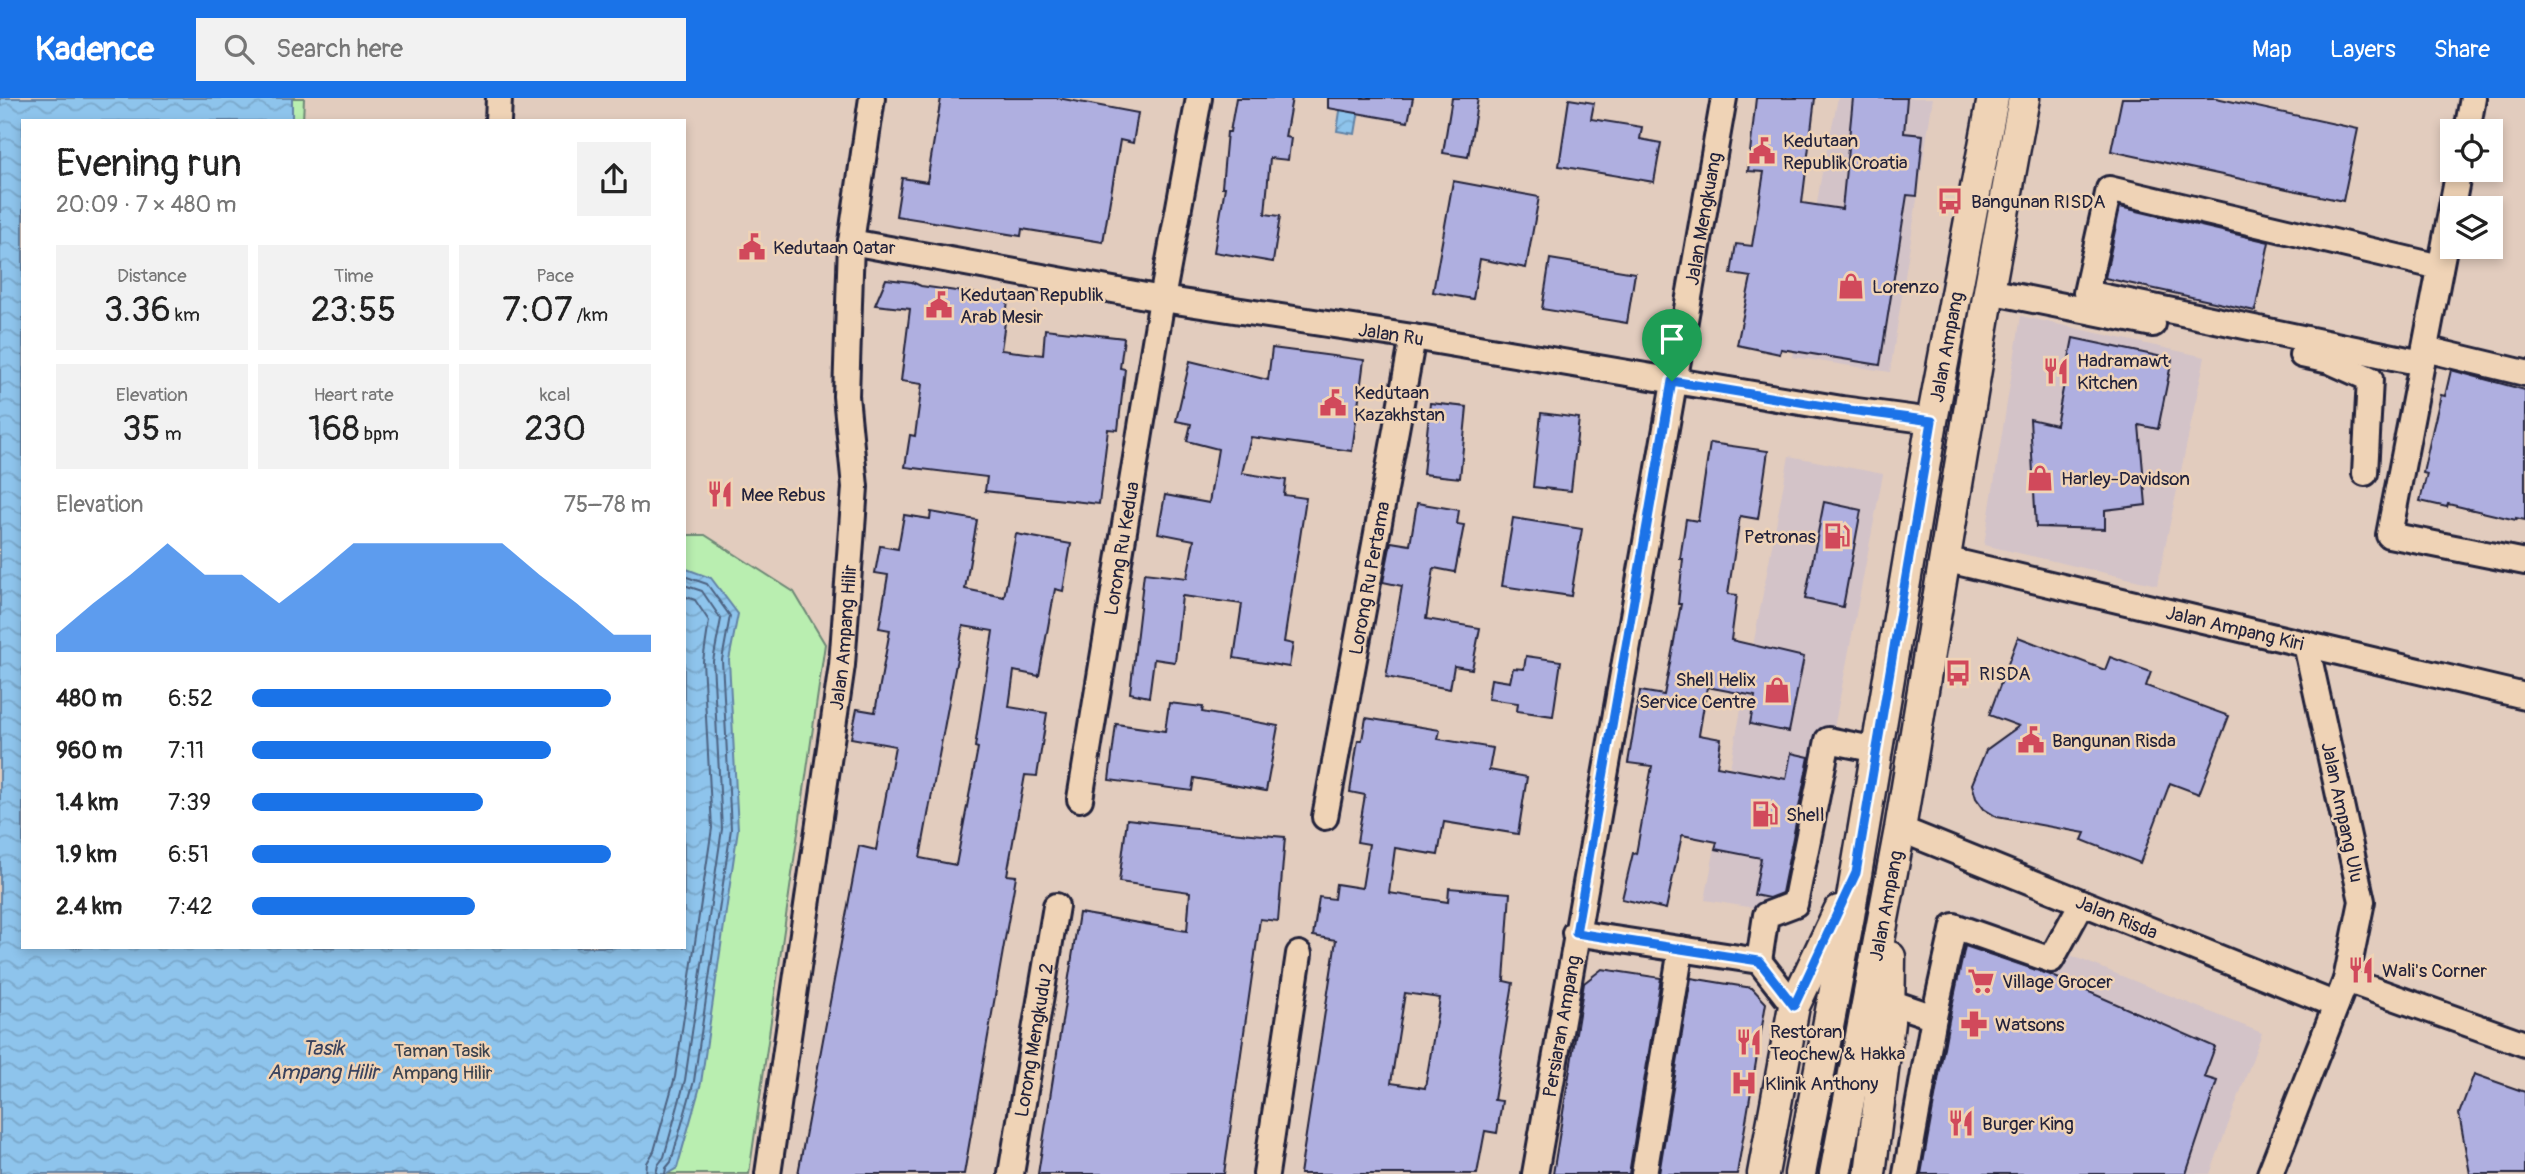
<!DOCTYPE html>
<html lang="en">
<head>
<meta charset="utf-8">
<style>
	body { margin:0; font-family:Pangolin,sans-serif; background:#f2f2f2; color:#222; height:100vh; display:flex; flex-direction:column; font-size:26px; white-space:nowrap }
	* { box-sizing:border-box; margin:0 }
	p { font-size:23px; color:#767676 }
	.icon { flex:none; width:38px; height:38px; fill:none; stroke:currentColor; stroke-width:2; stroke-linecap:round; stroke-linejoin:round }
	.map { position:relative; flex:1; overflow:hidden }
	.panel { position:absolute; left:21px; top:21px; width:665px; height:830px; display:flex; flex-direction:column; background:#fff; border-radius:0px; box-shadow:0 4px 10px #0003 }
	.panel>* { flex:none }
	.tools { position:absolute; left:2440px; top:21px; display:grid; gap:14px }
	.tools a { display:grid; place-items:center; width:63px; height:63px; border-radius:0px; background:#fff; box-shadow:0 4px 10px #0003; font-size:35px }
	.pin { position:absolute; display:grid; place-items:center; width:60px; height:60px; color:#fff; margin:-72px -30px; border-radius:50% 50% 50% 0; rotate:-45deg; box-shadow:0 0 7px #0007 }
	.pin .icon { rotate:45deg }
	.round { display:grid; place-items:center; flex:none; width:74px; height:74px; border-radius:0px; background:#f2f2f2 }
	.overview { display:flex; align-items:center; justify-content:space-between; height:119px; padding:0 35px }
	h1 { font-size:38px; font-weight:600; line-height:52px }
	.stats { display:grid; grid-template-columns:repeat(3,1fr); gap:10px; height:119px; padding:7px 35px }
	.stats div { display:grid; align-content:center; border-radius:0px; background:#f2f2f2; text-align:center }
	.stats b { font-size:35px; font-weight:600 }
	.stats small { font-size:19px; font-weight:400 }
	.stats p { font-size:19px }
	.chart { height:196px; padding:14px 35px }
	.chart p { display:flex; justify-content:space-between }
	.chart svg { width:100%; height:126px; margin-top:7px; fill:#1a73e8; opacity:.7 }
	ul { padding:0 35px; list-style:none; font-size:23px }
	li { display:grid; grid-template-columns:112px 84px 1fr; align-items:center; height:52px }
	li i { height:18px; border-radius:9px; background:#1a73e8 }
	header { display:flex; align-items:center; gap:42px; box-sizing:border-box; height:98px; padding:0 35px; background:#1a73e8; color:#fff }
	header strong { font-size:33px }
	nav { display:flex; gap:38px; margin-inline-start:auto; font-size:24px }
	.search { width:490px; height:63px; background:#f2f2f2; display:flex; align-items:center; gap:18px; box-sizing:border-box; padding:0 24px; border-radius:0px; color:#767676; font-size:26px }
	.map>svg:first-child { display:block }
</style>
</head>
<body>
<header>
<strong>Kadence</strong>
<div class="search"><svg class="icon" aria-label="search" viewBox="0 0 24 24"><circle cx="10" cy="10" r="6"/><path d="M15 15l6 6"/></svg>Search here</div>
<nav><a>Map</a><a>Layers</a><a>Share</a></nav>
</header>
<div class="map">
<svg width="2525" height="1076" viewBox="0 0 2525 1076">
	<defs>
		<pattern id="water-waves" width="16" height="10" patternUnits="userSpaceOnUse" patternTransform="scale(1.75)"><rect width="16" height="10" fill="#8ec4ec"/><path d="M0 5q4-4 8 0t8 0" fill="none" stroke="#7aa8cb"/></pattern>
	</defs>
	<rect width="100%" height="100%" fill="#e2ccbe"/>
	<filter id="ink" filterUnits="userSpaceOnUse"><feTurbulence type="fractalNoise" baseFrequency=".0143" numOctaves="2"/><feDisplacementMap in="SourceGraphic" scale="14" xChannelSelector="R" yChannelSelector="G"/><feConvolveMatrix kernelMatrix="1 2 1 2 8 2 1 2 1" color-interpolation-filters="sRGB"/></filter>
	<g filter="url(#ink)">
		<g fill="#d3c3c8">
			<polygon points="1838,0 1933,0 1890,274 1793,259 1821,80"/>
			<polygon points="2021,218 2205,259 2157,487 1984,447"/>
			<polygon points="1789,358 1883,376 1798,817 1705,802"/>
			<polygon points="1962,813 2262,935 2210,1076 1911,1076"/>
		</g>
		<polygon fill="#b9eeb0" stroke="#6e8876" stroke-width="2" points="0,0 304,0 303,23 23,23 23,849 684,849 684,437 705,437 794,494 825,546 749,1076 0,1076"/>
		<g fill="url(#water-waves)" stroke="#6383a5" stroke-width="2">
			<polygon points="0,0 292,0 292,23 23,23 23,849 684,849 684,470 711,480 738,516 729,562 738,731 701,985 677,1070 667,1076 0,1076"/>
			<polygon points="1342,0 1361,0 1355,36 1337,33"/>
		</g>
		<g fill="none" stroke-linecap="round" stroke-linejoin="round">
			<g stroke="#4d6382" stroke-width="2">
				<polyline points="646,1076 647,1065 654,1053 675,979 712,730 703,563 709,523 695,502 684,498"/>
				<polyline points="656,1076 658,1067 664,1059 685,982 722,731 713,563 721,521 702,493 684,487"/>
				<polyline points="665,1076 666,1070 671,1064 694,983 731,731 722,562 730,518 707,486 684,478"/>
			</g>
		</g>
		<g fill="#afafe0" stroke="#22223b" stroke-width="2" fill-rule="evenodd">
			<polygon points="941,0 1058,0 1138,15 1133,45 1120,42 1103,144 1022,131 1021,138 896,118 902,80 927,84"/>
			<polygon points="1236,0 1292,0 1285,39 1291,40 1288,62 1270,60 1265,116 1280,118 1273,164 1214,154 1225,89 1222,89 1227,34 1230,34"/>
			<polygon points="1328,0 1413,0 1408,24 1328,10"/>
			<polygon points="1452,0 1478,0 1468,59 1443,55"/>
			<polygon points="1756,0 1815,0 1802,105 1842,111 1853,0 1907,0 1904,35 1923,37 1917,98 1907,97 1880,267 1781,251 1780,256 1737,247 1751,179 1731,176 1736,146 1752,148 1764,74 1748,73"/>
			<polygon points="2122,0 2216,0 2358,31 2343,103 2111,53"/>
			<polygon points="1569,1 1594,5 1591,21 1642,29 1640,41 1661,45 1654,84 1559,68"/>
			<polygon points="1453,83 1539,99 1526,170 1480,161 1473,201 1433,194"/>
			<polygon points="2120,109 2269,144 2255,213 2105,180"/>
			<polygon points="1550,161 1635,175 1627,225 1542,211"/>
			<polygon points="886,181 912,184 921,188 998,199 1008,203 1001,252 1043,257 1045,231 1124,240 1120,270 1125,271 1118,332 1108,331 1099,406 985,393 987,379 905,369 910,337 915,338 922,286 901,283 910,211 875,207"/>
			<polygon points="2073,240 2172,261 2158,331 2139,327 2146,407 2105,412 2105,431 2036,429 2030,321 2056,327"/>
			<polygon points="1272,250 1364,262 1352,353 1251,339 1242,375 1286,382 1284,397 1306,400 1284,544 1293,546 1289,569 1234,560 1242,506 1182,498 1175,564 1154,561 1149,599 1130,595 1144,475 1187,480 1194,442 1158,435 1165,397 1209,405 1218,351 1187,343 1191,326 1176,323 1190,263 1268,282"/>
			<polygon points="2451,272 2525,292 2525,422 2516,420 2516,422 2448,406 2447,409 2420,403 2427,376 2423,375 2433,330 2441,297 2445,298"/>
			<polygon points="1430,305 1467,309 1460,380 1423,376"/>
			<polygon points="1541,315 1579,320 1571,393 1533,389"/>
			<polygon points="1710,345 1768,353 1758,421 1740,418 1728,496 1737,497 1731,542 1804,559 1789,634 1750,626 1755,598 1707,589 1699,637 1721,641 1717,668 1786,681 1791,655 1809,659 1782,795 1769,800 1754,797 1761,760 1715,751 1717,744 1682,737 1666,811 1622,801 1633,755 1636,756 1652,668 1628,665 1640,593 1664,597 1681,506 1678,506 1683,461 1680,461 1686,421 1698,423"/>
			<polygon points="1824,404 1861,412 1843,509 1805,501"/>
			<polygon points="1417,405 1459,412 1457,426 1464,427 1455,474 1434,470 1426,521 1480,530 1472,571 1454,568 1450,591 1386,579 1402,488 1383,484 1391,444 1410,447"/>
			<path d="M 931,414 L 977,422 L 965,491 L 1004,499 L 1016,436 L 1071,446 L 1063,493 L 1055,491 L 1039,578 L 1014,573 L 1009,609 L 1047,615 L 1037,678 L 1025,677 L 1007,777 L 1016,778 L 964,1076 L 798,1076 L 859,748 L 876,752 L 895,648 L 851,640 L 857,611 L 875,614 L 890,532 L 879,530 L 888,477 L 875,475 L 880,448 L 898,451 L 904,417 L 930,421 ZM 963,528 L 993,533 L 975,649 L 978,650 L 956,767 L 920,760 Z"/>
			<polygon points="1513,420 1582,431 1571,498 1502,488"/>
			<polygon points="2018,539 2105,572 2110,559 2151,574 2146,588 2229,618 2199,696 2170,685 2140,765 2082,742 2085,735 1997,719 1984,711 1976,700 1972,686 1986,652 2019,628 1989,617"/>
			<polygon points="1526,558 1561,563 1553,618 1517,613 1518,605 1488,601 1491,581 1510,584 1513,570 1524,571"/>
			<polygon points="1169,605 1203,609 1202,614 1278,628 1266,693 1194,680 1192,693 1109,682 1116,626 1165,633"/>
			<path d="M 1366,620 L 1440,632 L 1438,641 L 1493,650 L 1489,672 L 1527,679 L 1518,736 L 1444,724 L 1438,757 L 1395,750 L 1389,795 L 1448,804 L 1449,790 L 1510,795 L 1504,883 L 1513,885 L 1494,1002 L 1502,1003 L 1497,1035 L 1485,1033 L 1477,1076 L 1300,1076 L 1336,842 L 1313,838 L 1319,799 L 1334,801 L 1336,786 L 1362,790 L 1369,746 L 1357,744 L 1365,697 L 1350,694 L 1358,642 L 1362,642 ZM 1405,895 L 1440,900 L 1425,990 L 1391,985 Z"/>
			<polygon points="1127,721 1186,728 1185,730 1285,739 1278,823 1260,821 1224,1076 1038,1076 1079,815 1187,833 1190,794 1119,784"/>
			<polygon points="1965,848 2048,876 2215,949 2204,979 2217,983 2186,1076 1921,1076 1949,922"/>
			<polygon points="1602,871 1661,880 1629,1076 1553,1076 1584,885"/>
			<polygon points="1691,880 1752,890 1766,905 1737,1076 1659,1076"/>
			<polygon points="2474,976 2525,994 2525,1076 2470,1076 2459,1016"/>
		</g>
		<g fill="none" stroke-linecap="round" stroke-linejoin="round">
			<g stroke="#22223b" stroke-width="30">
				<g id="minor">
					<polyline points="498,23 499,0"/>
					<polyline points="2467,33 2473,0"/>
					<polyline points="2459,72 2389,437 2525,464"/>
					<path id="s1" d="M 851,144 L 1162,201 L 1413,239 L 1842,311 L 1932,323"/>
					<polyline points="1989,193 2153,226"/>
					<polyline points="2425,251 2525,275"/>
					<polyline points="2302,257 2330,263 2370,281 2365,375"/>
					<polyline points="2422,265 2086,195 2109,91 2440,169"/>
					<path id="s2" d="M 1944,461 L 2525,598"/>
					<path id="s3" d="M 1080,701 L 1162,201 L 1199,0"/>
					<path id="s4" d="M 1325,719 L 1413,239"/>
					<path id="s5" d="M 1900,731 L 2336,907"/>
					<polyline points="1575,835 1759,863 1794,908"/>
					<polyline points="1759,863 1766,817 1795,806 1828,642 1877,652"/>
					<polyline points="2346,882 2525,946"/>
					<polyline points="1890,904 1934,919 1906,1076"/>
					<polyline points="1934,919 1954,828 2051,862 2082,805"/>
					<path id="s6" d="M 768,1076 L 842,567 L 855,389 L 846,298 L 851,144 L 872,0"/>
					<path id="s7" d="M 1011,1076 L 1056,808"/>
					<polyline points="1266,1076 1299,856"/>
					<path id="s8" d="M 1535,1076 L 1724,0"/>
					<polyline points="1644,1076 1681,851"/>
					<polyline points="2270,1076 2346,882 2362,803 2306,546"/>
				</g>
			</g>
			<g stroke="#22223b" stroke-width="35">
				<g id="major">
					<polyline points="1763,1076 1794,908 1839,813"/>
					<path id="s9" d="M 1800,1076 L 1849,818 L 1932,323 L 1993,0"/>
					<path id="s10" d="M 1835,1076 L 1900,731 L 1989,193 L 2024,0"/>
					<polyline points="1870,1076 1889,924 1890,859"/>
				</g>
			</g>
			<use href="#minor" stroke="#efd3b6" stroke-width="24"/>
			<use href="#major" stroke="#efd3b6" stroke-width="30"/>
		</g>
	</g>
	<g fill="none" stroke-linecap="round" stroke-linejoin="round" filter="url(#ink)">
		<g stroke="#fff" stroke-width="14">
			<polygon id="route" points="1672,283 1842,311 1932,323 1856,775 1794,908 1759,863 1576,835"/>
		</g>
		<use href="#route" stroke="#1a73e8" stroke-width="9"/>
	</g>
	<defs>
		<g id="civic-bare" transform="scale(2.1)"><path d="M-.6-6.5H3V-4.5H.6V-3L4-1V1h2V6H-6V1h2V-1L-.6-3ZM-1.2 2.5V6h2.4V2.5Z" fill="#d1495b" stroke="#efd3b6" stroke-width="2.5" paint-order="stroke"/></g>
		<g id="bus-bare" transform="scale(2.1)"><path d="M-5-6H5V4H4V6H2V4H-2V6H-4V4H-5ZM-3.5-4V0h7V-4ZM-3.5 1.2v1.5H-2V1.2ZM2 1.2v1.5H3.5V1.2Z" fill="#d1495b" stroke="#efd3b6" stroke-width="2.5" paint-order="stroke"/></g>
		<g id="shop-bare" transform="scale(2.1)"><path d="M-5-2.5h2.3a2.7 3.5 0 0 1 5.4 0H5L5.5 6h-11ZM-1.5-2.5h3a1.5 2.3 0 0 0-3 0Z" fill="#d1495b" stroke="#efd3b6" stroke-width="2.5" paint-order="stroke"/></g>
		<g id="restaurant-bare" transform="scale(2.1)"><path d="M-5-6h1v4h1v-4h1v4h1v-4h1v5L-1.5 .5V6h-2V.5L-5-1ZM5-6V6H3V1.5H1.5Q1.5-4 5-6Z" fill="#d1495b" stroke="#efd3b6" stroke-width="2.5" paint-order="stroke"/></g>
		<g id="fuel-bare" transform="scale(2.1)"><path d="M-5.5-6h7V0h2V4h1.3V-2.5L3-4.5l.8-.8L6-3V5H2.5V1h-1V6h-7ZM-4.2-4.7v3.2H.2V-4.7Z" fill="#d1495b" stroke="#efd3b6" stroke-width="2.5" paint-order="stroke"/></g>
		<g id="supermarket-bare" transform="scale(2.1)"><path d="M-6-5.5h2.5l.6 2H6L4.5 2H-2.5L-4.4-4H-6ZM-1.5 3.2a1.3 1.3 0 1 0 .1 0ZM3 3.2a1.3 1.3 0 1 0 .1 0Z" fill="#d1495b" stroke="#efd3b6" stroke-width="2.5" paint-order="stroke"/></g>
		<g id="pharmacy-bare" transform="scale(2.1)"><path d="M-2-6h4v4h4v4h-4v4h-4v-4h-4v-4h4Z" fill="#d1495b" stroke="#efd3b6" stroke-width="2.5" paint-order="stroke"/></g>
		<g id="hospital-bare" transform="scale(2.1)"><path d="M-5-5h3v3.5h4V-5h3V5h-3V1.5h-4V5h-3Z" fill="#d1495b" stroke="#efd3b6" stroke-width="2.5" paint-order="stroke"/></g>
	</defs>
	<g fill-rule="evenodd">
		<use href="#civic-bare" x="1762" y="53"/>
		<use href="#bus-bare" x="1950" y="103"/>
		<use href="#civic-bare" x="752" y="149"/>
		<use href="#shop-bare" x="1851" y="188"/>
		<use href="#civic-bare" x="939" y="207"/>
		<use href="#restaurant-bare" x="2056" y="273"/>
		<use href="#civic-bare" x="1333" y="305"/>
		<use href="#shop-bare" x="2040" y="380"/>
		<use href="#restaurant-bare" x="720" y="396"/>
		<use href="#fuel-bare" x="1837" y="438"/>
		<use href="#bus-bare" x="1958" y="575"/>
		<use href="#shop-bare" x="1777" y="592"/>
		<use href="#civic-bare" x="2031" y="642"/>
		<use href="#fuel-bare" x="1765" y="716"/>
		<use href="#restaurant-bare" x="2361" y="872"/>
		<use href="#supermarket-bare" x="1981" y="883"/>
		<use href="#pharmacy-bare" x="1974" y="926"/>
		<use href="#restaurant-bare" x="1749" y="944"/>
		<use href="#hospital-bare" x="1744" y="985"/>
		<use href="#restaurant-bare" x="1961" y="1025"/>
	</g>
	<g text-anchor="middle" stroke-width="5" stroke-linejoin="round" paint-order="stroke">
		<g font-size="19" fill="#22223b" stroke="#efd3b6" text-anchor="start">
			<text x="1783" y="49">Kedutaan<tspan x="1783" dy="22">Republik Croatia</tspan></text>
			<text x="1971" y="110">Bangunan RISDA</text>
			<text x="773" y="156">Kedutaan Qatar</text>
			<text x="1872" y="195">Lorenzo</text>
			<text x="960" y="203">Kedutaan Republik<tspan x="960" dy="22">Arab Mesir</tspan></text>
			<text x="2077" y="269">Hadramawt<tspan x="2077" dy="22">Kitchen</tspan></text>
			<text x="1354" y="301">Kedutaan<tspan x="1354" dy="22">Kazakhstan</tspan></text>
			<text x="2061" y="387">Harley-Davidson</text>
			<text x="741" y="403">Mee Rebus</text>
			<text x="1816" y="445" text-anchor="end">Petronas</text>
			<text x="1979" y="582">RISDA</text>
			<text x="1756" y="588" text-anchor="end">Shell Helix<tspan x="1756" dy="22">Service Centre</tspan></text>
			<text x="2052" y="649">Bangunan Risda</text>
			<text x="1786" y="723">Shell</text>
			<text x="2382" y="879">Wali's Corner</text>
			<text x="2002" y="890">Village Grocer</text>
			<text x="1995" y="933">Watsons</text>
			<text x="1770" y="940">Restoran<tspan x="1770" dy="22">Teochew &amp; Hakka</tspan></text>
			<text x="1765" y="992">Klinik Anthony</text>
			<text x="1982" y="1032">Burger King</text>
		</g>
		<g font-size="19" fill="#22223b" stroke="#efd3b6">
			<text dy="7" stroke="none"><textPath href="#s8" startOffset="970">Jalan Mengkuang</textPath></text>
			<text dy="7" stroke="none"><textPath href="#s1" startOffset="548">Jalan Ru</textPath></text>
			<text dy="7" stroke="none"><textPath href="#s9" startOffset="840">Jalan Ampang</textPath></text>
			<text dy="7" stroke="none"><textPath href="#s3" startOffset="254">Lorong Ru Kedua</textPath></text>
			<text dy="7" stroke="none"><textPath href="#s4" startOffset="243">Lorong Ru Pertama</textPath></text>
			<text dy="7" stroke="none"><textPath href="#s2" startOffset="299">Jalan Ampang Kiri</textPath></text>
			<text dy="7" stroke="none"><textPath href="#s6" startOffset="542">Jalan Ampang Hilir</textPath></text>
			<text transform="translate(2343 714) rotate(78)" y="7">Jalan Ampang Ulu</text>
			<text dy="7" stroke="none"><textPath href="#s10" startOffset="273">Jalan Ampang</textPath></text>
			<text dy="7" stroke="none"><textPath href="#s5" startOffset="234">Jalan Risda</textPath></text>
			<text dy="7" stroke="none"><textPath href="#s8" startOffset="150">Persiaran Ampang</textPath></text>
			<text dy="7" stroke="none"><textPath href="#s7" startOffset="136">Lorong Mengkudu 2</textPath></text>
		</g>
		<g font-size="19" fill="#39414d" stroke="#efd3b6">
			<text x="442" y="959">Taman Tasik<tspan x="442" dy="22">Ampang Hilir</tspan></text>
		</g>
		<g font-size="21" font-style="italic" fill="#38425e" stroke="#efd3b6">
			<text x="323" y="957">Tasik<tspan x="323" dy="24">Ampang Hilir</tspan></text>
		</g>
	</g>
</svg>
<div class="tools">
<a><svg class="icon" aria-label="locate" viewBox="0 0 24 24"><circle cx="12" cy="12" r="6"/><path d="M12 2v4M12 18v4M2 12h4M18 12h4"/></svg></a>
<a><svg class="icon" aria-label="layers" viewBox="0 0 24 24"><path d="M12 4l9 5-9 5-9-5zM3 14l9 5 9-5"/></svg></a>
</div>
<div class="pin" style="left:1672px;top:283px;background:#1e9e55"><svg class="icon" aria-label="arrive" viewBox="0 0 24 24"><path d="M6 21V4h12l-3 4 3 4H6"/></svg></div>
<section class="panel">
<div class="overview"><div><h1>Evening run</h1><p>20:09 · 7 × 480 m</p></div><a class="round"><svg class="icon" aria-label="share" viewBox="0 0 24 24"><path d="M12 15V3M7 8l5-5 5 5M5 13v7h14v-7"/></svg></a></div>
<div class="stats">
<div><p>Distance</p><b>3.36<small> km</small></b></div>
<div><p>Time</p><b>23:55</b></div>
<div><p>Pace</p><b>7:07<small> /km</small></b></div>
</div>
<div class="stats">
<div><p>Elevation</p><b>35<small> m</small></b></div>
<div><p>Heart rate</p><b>168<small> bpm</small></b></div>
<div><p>kcal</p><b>230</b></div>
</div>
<div class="chart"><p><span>Elevation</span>75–78 m</p>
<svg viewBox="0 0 160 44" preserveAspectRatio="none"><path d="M0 44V38L10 27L20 17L30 6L40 17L50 17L60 27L70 17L80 6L90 6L100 6L110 6L120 6L130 17L140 27L150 38L160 38V44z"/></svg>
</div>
<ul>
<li><b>480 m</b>6:52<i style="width:90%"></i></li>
<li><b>960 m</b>7:11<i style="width:75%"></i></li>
<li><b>1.4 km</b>7:39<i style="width:58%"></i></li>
<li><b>1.9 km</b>6:51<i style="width:90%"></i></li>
<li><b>2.4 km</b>7:42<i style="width:56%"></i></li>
</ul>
</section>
</div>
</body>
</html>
